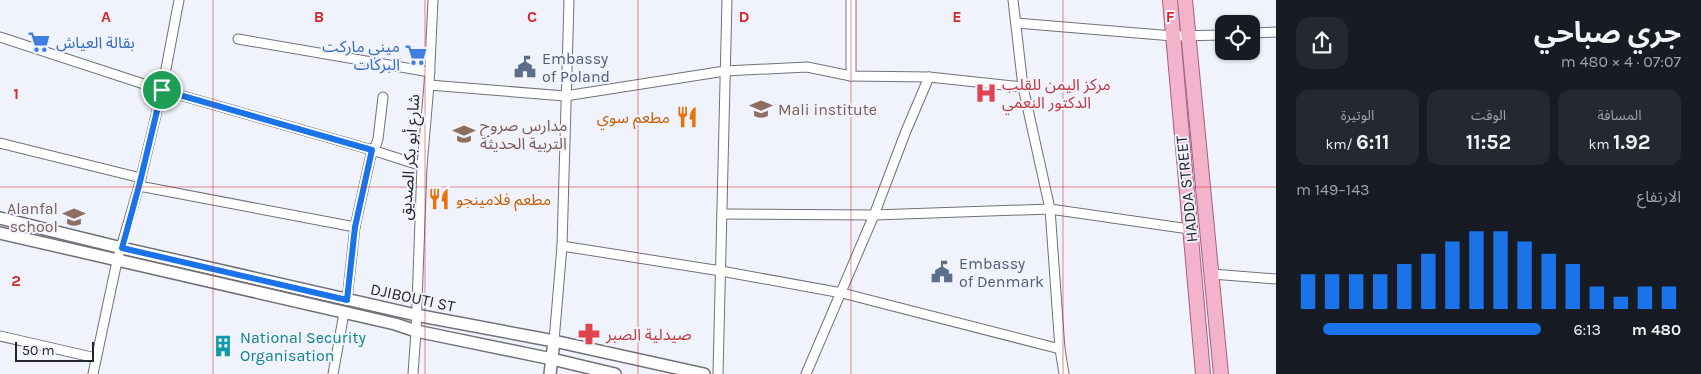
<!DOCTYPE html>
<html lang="ar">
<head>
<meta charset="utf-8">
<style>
	body { margin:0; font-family:Karla,"Noto Sans Arabic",sans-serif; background:#242831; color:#f1f3f6; direction:rtl; height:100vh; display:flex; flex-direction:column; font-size:19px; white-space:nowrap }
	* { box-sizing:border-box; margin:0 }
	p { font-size:16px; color:#9ea1a6 }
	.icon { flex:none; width:28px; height:28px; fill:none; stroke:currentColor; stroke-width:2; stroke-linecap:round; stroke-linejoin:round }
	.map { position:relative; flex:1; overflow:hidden; direction:ltr }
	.panel { display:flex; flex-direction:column; background:#171b24; width:425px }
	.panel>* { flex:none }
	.fabs { position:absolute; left:1215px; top:15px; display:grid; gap:10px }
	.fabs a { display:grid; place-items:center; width:45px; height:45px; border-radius:10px; background:#171b24; box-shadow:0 1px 4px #0004; font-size:25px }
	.scale { position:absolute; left:15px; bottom:12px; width:79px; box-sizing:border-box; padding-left:5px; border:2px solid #242528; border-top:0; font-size:14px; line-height:18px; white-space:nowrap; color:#242528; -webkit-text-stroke:4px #f1f3fc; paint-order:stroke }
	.pin { position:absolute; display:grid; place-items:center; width:42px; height:42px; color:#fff; margin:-21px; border:2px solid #fff; border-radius:50%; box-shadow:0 1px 5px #0007 }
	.round { display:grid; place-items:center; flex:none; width:52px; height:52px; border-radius:15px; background:#242831 }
	.headline { display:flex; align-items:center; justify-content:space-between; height:85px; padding:0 20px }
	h1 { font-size:28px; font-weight:700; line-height:38px }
	.figures { display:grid; grid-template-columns:repeat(3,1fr); gap:8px; height:85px; padding:5px 20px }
	.figures div { display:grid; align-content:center; border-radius:12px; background:#242831; text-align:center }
	.figures b { font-size:21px; font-weight:700 }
	.figures small { font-size:14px; font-weight:400 }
	.figures p { font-size:14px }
	.chart { height:140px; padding:10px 20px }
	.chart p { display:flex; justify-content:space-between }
	.chart svg { width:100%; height:90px; margin-top:5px; stroke:#1a73e8; stroke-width:6 }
	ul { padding:0 20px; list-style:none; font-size:16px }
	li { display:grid; grid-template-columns:80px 60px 1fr; align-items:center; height:38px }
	li i { height:12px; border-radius:6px; background:#1a73e8 }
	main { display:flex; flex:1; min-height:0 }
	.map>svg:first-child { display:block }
</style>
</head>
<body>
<main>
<section class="panel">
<div class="headline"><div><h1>جري صباحي</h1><p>07:07 · 4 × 480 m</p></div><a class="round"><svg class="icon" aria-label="share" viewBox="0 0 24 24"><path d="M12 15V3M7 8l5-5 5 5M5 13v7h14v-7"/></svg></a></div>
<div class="figures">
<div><p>المسافة</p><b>1.92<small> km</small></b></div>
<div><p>الوقت</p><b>11:52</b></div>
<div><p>الوتيرة</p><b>6:11<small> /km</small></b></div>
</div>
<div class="chart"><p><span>الارتفاع</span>143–149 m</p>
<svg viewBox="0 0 160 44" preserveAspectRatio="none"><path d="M5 44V27M15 44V27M25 44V27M35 44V27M45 44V22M55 44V17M65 44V11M75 44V6M85 44V6M95 44V11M105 44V17M115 44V22M125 44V33M135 44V38M145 44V33M155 44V33"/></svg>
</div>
<ul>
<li><b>480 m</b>6:13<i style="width:89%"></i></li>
</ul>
</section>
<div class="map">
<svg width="1276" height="374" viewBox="0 0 1276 374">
	<rect width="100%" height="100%" fill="#f1f3fc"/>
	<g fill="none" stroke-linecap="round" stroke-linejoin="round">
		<g stroke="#707179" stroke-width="11">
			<g id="minor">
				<polyline points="851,0 851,76"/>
				<polyline points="1013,0 1023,87 1050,209 1060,349 1064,374"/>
				<polyline points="1016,23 1173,36 1224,35"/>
				<polyline points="1251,33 1276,32"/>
				<polyline points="0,37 162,90 372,150 422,166"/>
				<polyline points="238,39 430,72"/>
				<polyline points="429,85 565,96 725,71 807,67 851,76 929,77 1023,87"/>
				<polyline points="0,143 141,178"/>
				<polyline points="139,186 355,227"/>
				<polyline points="722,214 874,215 1050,209 1189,229"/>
				<polyline points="562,246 721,271 842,293 1060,349"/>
				<polyline points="1212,274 1276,279"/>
				<polyline points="347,300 355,227 372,150 376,145 378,139 383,97"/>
				<polyline points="0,336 96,358"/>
				<polyline points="554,341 562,246 569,0"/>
				<polyline points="93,374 117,261 139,186 162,90 179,0"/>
				<polyline points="333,374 344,313"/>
				<polyline points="413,374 416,331 422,166 429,85 433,0"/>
				<polyline points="718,374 727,0"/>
				<polyline points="806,374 874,215 906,131 929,77"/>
			</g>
		</g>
		<g stroke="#707179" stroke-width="14">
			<g id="tertiary">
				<polyline points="0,218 122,248 416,315 554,341 704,374"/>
				<polyline points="0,233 395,324 416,331 552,359 615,374"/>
				<polyline points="550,374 554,341"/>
			</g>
		</g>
		<g stroke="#a5607c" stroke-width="16">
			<g id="primary">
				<polyline points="1170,0 1203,374"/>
				<polyline points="1185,0 1221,374"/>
			</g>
		</g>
		<use href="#minor" stroke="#fff" stroke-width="9"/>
		<use href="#tertiary" stroke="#fff" stroke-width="11"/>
		<use href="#primary" stroke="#f3b3cb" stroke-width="14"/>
	</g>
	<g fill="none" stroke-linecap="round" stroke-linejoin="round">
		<g stroke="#fff" stroke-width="10">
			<polygon id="route" points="162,90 372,150 355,227 347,300 122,248 139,186"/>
		</g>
		<use href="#route" stroke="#1a73e8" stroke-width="6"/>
	</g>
	<path fill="none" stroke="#d62828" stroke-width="1" stroke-opacity="0.55" d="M 213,0 L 213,374M 425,0 L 425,374M 638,0 L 638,374M 851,0 L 851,374M 1063,0 L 1063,374M 0,187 L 1276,187"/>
	<defs>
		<g id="supermarket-bare" transform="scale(1.725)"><path d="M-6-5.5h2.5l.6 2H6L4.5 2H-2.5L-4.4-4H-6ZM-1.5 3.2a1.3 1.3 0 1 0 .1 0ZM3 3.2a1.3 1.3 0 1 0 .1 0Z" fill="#3f7fe0" stroke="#f1f3fc" stroke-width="2.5" paint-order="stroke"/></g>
		<g id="civic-bare" transform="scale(1.725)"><path d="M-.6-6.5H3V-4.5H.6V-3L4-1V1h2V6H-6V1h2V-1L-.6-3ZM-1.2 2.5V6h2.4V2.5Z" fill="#5c6f8a" stroke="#f1f3fc" stroke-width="2.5" paint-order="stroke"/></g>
		<g id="hospital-bare" transform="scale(1.725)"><path d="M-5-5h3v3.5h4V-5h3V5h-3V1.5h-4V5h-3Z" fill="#e0444e" stroke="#f1f3fc" stroke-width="2.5" paint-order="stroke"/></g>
		<g id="school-bare" transform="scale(1.725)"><path d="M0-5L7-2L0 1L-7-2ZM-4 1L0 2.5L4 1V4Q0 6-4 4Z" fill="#8d6e63" stroke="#f1f3fc" stroke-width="2.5" paint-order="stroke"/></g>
		<g id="restaurant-bare" transform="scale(1.725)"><path d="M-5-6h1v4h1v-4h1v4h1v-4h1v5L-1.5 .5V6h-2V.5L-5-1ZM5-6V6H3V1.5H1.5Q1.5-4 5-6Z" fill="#e8710a" stroke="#f1f3fc" stroke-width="2.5" paint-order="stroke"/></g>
		<g id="pharmacy-bare" transform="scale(1.725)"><path d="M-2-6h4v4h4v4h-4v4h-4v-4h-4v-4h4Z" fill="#e0444e" stroke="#f1f3fc" stroke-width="2.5" paint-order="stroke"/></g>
		<g id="building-bare" transform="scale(1.725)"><path d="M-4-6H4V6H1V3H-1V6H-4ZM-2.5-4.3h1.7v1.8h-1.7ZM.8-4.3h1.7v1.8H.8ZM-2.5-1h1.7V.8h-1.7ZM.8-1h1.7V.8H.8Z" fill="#0f9aa8" stroke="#f1f3fc" stroke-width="2.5" paint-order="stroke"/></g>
	</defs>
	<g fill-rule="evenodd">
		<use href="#supermarket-bare" x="39" y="42"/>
		<use href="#supermarket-bare" x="416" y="55"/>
		<use href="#civic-bare" x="525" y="67"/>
		<use href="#hospital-bare" x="986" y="93"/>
		<use href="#school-bare" x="761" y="109"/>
		<use href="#restaurant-bare" x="687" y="117"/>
		<use href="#school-bare" x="464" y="134"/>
		<use href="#restaurant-bare" x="439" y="199"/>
		<use href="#school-bare" x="74" y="217"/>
		<use href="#civic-bare" x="942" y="272"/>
		<use href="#pharmacy-bare" x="589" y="334"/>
		<use href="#building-bare" x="223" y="346"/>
	</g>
	<g text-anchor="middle" stroke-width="4" stroke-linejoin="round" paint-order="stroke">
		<g font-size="16" fill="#366cbe" stroke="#f1f3fc" text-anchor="start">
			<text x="56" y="48">بقالة العياش</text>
			<text x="400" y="52" text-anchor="end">ميني ماركت<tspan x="400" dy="18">البركات</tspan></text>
		</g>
		<g font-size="16" fill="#4e5e75" stroke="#f1f3fc" text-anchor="start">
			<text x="542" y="64">Embassy<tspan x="542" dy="18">of Poland</tspan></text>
			<text x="959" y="269">Embassy<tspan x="959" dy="18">of Denmark</tspan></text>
		</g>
		<g font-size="16" fill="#be3a42" stroke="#f1f3fc" text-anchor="start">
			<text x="1002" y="90">مركز اليمن للقلب<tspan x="1002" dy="18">الدكتور النعمي</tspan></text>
			<text x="606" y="340">صيدلية الصبر</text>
		</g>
		<g font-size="16" fill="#785e54" stroke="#f1f3fc" text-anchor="start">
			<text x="778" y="115">Mali institute</text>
			<text x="480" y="131">مدارس صروح<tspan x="480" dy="18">التربية الحديثة</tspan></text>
			<text x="58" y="214" text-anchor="end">Alanfal<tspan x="58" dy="18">school</tspan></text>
		</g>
		<g font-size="16" fill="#c56008" stroke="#f1f3fc" text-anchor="end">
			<text x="670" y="123">مطعم سوي</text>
			<text x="456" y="205" text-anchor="start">مطعم فلامينجو</text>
		</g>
		<g font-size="16" fill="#242528" stroke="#f1f3fc">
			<text transform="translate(409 157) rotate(-86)" y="6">شارع أبو بكر الصديق</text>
			<text transform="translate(1186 189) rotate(-96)" y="6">HADDA STREET</text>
			<text transform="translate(413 297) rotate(12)" y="6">DJIBOUTI ST</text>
		</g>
		<g font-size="16" fill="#0d838f" stroke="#f1f3fc" text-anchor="start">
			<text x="240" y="343">National Security<tspan x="240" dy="18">Organisation</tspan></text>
		</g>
	</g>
	<g font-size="16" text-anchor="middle" font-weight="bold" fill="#d62828" stroke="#f1f3fc" stroke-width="4" stroke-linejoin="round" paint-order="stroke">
		<text x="106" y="22">A</text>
		<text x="319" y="22">B</text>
		<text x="532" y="22">C</text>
		<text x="744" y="22">D</text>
		<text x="957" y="22">E</text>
		<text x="1170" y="22">F</text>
		<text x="16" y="99">1</text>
		<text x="16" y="286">2</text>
	</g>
</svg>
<div class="fabs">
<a><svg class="icon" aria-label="locate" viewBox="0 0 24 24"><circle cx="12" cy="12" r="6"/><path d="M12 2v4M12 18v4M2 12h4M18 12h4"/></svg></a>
</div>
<div class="scale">50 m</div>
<div class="pin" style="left:162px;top:90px;background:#1e9e55"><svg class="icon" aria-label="arrive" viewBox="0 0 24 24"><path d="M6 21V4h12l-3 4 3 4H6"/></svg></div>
</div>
</main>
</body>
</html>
